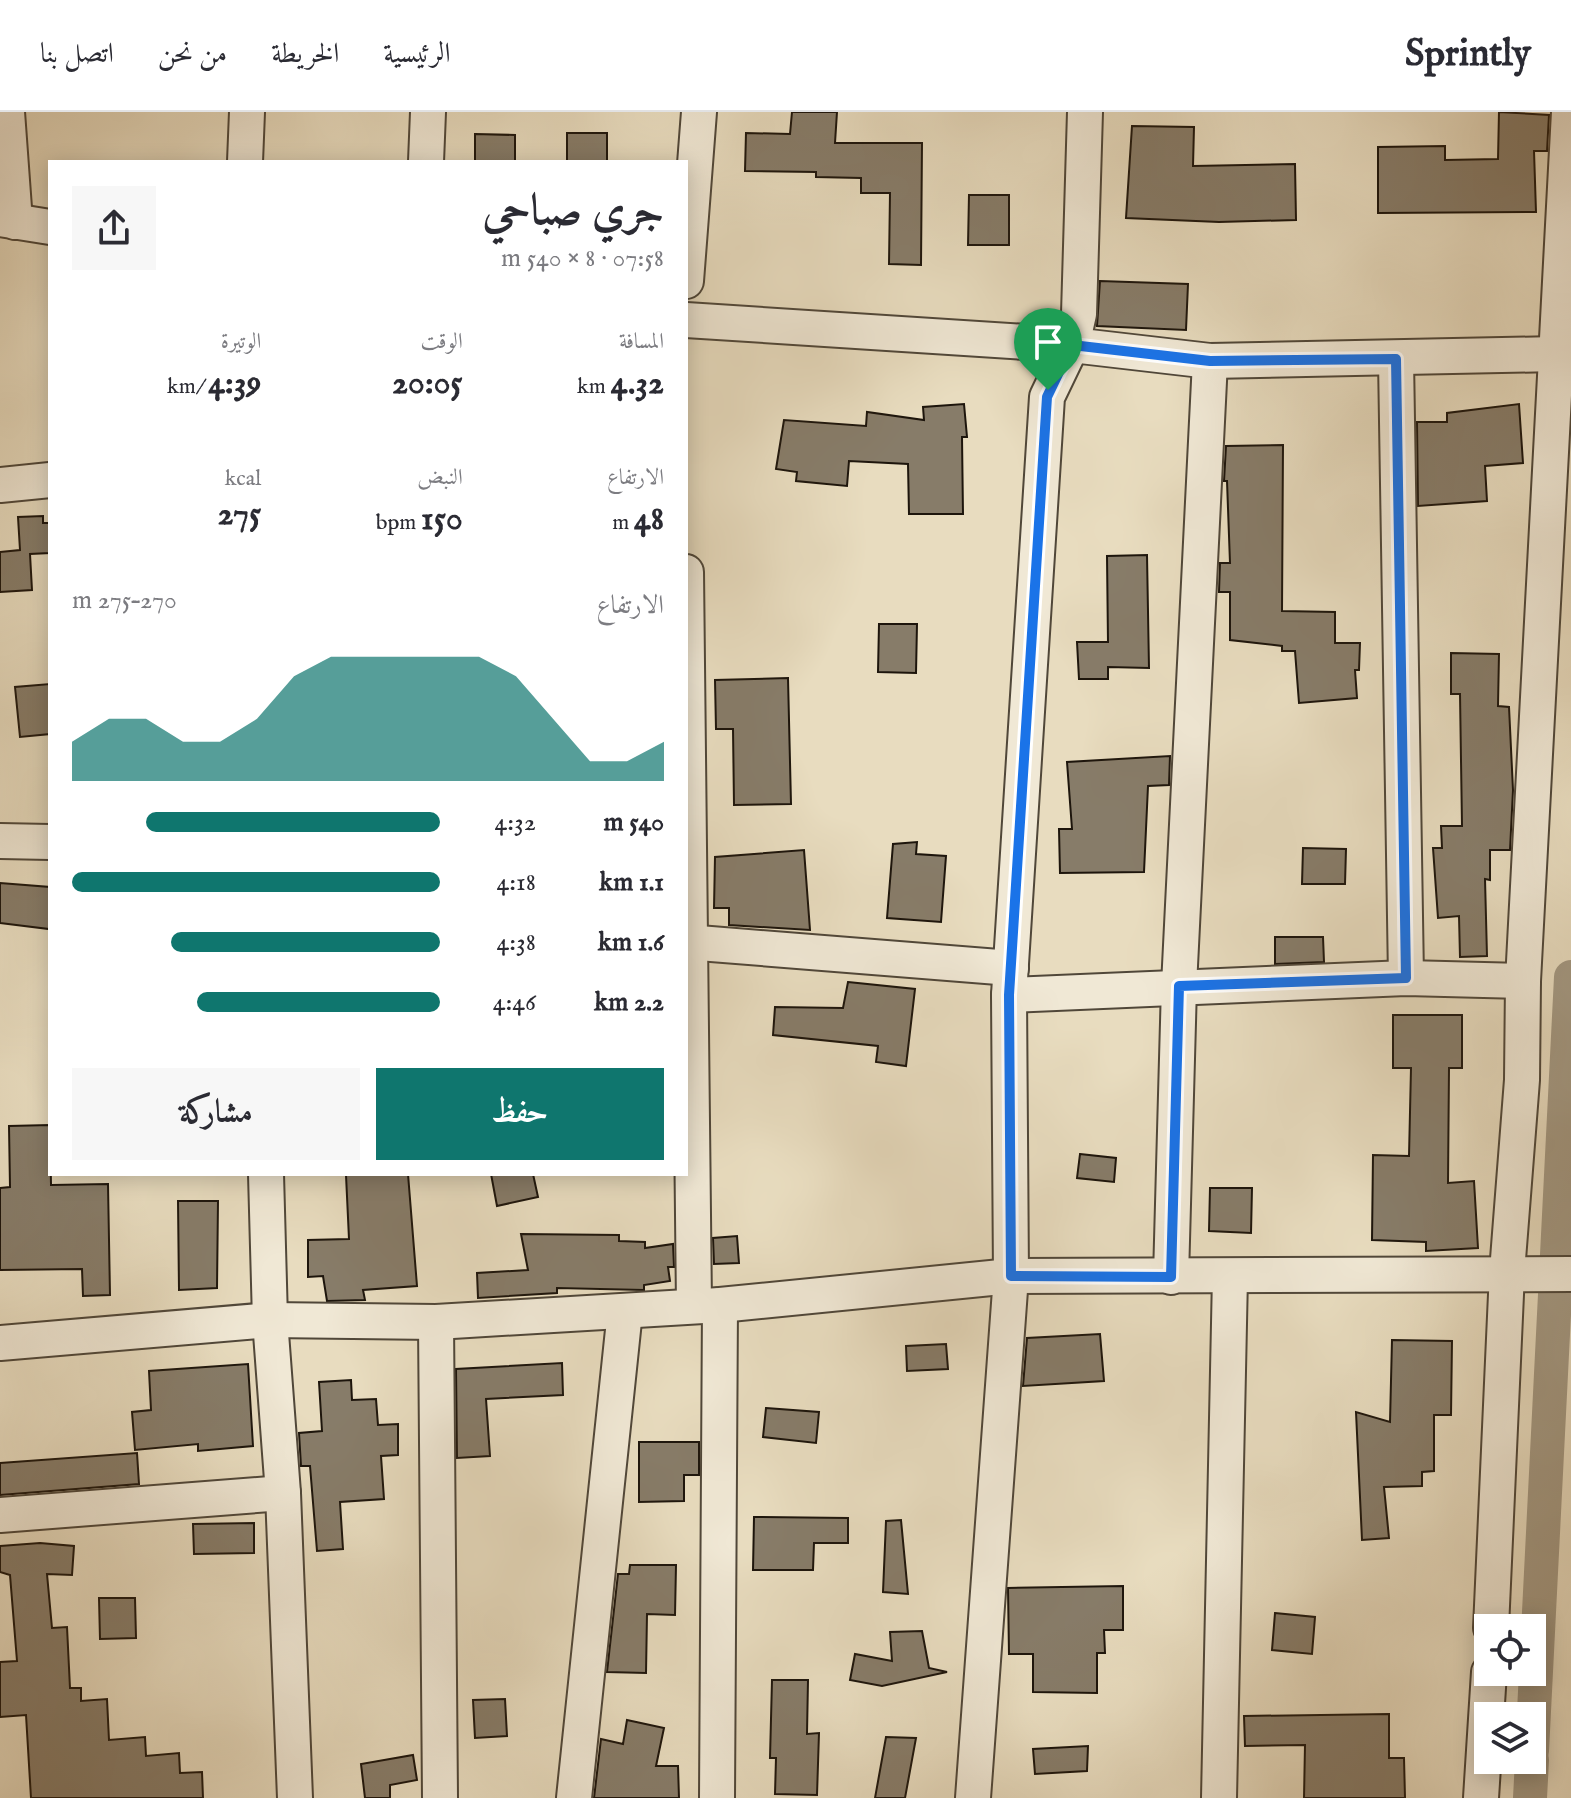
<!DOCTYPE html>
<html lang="ar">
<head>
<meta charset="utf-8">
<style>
	body { margin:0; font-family:"IM FELL English",Amiri,serif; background:#f7f7f7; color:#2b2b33; direction:rtl; height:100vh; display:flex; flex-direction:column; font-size:30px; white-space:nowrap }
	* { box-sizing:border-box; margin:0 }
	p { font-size:26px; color:#7c7c81 }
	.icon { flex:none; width:44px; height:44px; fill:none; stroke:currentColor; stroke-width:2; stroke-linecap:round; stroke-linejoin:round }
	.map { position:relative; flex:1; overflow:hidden; direction:ltr }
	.drawer { position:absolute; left:48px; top:48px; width:640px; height:1016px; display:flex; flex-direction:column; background:#fff; border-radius:0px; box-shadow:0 4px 20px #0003; direction:rtl }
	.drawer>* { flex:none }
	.controls { position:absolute; left:1474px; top:1502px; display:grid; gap:16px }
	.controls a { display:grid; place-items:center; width:72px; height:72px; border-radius:0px; background:#fff; box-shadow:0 4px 20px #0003; font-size:40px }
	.pin { position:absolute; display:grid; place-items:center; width:68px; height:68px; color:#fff; margin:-82px -34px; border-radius:50% 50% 50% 0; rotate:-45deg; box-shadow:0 0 8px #0007 }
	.pin .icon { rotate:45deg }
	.round { display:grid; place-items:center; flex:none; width:84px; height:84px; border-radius:0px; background:#f7f7f7 }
	.summary { display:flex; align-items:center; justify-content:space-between; height:136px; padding:0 24px }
	h1 { font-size:44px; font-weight:700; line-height:60px }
	.metrics { display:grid; grid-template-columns:repeat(3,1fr); gap:12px; height:136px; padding:8px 24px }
	.metrics div { display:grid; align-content:center }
	.metrics b { font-size:34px; font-weight:700 }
	.metrics small { font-size:22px; font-weight:400 }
	.metrics p { font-size:22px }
	.chart { height:224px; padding:16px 24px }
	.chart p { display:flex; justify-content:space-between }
	.chart svg { width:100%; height:144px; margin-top:8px; fill:#0f766e; opacity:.7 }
	.primary-button { display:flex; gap:16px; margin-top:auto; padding:16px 24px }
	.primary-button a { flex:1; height:92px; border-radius:0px; background:#0f766e; color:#fff; font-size:32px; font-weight:700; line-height:92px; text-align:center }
	.primary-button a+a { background:#f7f7f7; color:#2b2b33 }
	ul { padding:0 24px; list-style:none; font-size:26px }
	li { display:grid; grid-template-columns:128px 96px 1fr; align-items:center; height:60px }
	li i { height:20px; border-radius:10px; background:#0f766e }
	header { display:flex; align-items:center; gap:48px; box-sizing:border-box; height:112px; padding:0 40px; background:#fff; border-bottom:2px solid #e1e1e2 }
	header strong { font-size:38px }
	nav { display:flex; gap:44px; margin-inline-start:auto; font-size:28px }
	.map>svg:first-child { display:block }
</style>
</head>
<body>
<header>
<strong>Sprintly</strong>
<nav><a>الرئيسية</a><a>الخريطة</a><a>من نحن</a><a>اتصل بنا</a></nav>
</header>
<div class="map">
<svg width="1571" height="1686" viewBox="0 0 1571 1686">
	<rect width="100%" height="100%" fill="#e8dcbf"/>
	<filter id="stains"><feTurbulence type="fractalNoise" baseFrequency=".0025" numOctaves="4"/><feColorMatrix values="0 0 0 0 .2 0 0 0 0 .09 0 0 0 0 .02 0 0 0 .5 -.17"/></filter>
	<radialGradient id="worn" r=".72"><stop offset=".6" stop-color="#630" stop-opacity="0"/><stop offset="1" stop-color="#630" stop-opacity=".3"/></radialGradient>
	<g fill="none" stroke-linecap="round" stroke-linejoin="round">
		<g stroke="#a39882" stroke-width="34">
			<polyline points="1532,1639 1571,865"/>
			<polyline points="1530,1686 1532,1648"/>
		</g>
	</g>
	<g fill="#877c69" stroke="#1d150c" stroke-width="2">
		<polygon points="792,0 837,0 835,31 922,31 921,153 889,152 890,81 861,81 861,66 816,65 816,60 745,59 746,21 790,22"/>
		<polygon points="1499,0 1549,3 1547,39 1534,39 1536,100 1378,101 1378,35 1445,34 1445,48 1498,47"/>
		<polygon points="1132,14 1194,15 1193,54 1295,52 1296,108 1219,110 1126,106"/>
		<rect x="567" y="21" width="40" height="29"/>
		<polygon points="475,22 515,23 515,50 475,50"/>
		<polygon points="969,83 1009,83 1009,133 968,133"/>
		<polygon points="1100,169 1188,172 1186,218 1097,214"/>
		<polygon points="964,292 967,325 962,325 963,402 909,402 908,352 849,349 847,374 796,369 797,360 776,357 784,308 866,314 867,300 924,308 923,295"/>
		<polygon points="1519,292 1523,351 1485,354 1487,389 1418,394 1417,310 1447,310 1447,301"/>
		<polygon points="1283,333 1282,499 1335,500 1335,531 1360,531 1359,558 1355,558 1357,586 1299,591 1295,539 1282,539 1282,534 1230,528 1230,480 1219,480 1220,451 1230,451 1227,369 1224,369 1226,334"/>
		<polygon points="43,404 43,411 50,411 50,441 30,442 32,478 0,480 0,440 20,438 18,405"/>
		<polygon points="1147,443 1149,556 1108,555 1108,567 1079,567 1077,530 1108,530 1107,444"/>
		<polygon points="879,512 917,512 916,561 878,560"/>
		<polygon points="1451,541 1499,542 1498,594 1509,595 1513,678 1510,738 1490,738 1490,768 1485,767 1487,844 1460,845 1459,804 1438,806 1433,736 1442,736 1441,714 1462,714 1460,582 1451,582"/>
		<polygon points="788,566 791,692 734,693 733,617 716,617 715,568"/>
		<polygon points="50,572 50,622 20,625 15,575"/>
		<polygon points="1170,644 1169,673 1148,674 1144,760 1060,761 1059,717 1072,717 1067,650"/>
		<polygon points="917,730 916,742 946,744 941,810 887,806 893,732"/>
		<polygon points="1303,736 1346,737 1345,772 1302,772"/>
		<polygon points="804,738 810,818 729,813 729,796 714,796 715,745"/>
		<polygon points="0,771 50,775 49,817 0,811"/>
		<polygon points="1275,825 1323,825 1324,850 1275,852"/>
		<polygon points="848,870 915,877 906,954 876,950 878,934 773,923 775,895 843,896"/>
		<polygon points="1393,903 1462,903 1462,956 1449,956 1448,1071 1474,1069 1478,1136 1426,1139 1426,1130 1372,1128 1373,1043 1409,1044 1411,956 1393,956"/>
		<polygon points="50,1013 51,1073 108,1072 110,1183 83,1184 82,1157 0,1158 0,1076 10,1075 9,1014"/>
		<polygon points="1080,1042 1116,1046 1114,1070 1077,1066"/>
		<polygon points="408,1062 417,1174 363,1178 365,1188 327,1189 323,1164 308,1165 308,1128 349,1127 346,1063"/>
		<polygon points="491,1062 533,1062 538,1085 497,1094"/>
		<polygon points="1210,1076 1252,1076 1251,1121 1209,1119"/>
		<polygon points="178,1089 218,1089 217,1176 179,1178"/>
		<polygon points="521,1122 619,1123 619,1129 645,1130 645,1136 673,1132 674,1155 668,1155 670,1169 644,1173 644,1178 557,1176 557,1181 478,1186 477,1161 528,1158"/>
		<polygon points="737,1124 739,1151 714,1152 713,1126"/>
		<polygon points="1100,1222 1104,1269 1023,1274 1027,1226"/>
		<polygon points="1392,1228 1452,1229 1451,1303 1434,1303 1434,1359 1422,1360 1422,1374 1384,1375 1389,1426 1362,1428 1356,1300 1390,1310"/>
		<polygon points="946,1232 948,1257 907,1259 906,1234"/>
		<polygon points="562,1251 563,1283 486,1287 490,1344 457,1346 456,1257"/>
		<polygon points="248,1252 253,1334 198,1339 198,1332 135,1338 132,1300 151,1298 149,1259"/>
		<polygon points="351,1268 352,1288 376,1287 378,1313 398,1312 398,1343 381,1344 384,1387 340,1390 343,1437 317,1439 310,1354 301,1354 299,1321 322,1319 319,1270"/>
		<polygon points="766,1296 819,1300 816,1331 763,1325"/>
		<polygon points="639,1330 699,1330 699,1363 684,1363 684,1389 639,1390"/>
		<polygon points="137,1341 139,1372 0,1383 0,1351"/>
		<polygon points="754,1405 848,1406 848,1431 814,1431 813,1458 753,1458"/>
		<polygon points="901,1408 908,1482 883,1480 886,1409"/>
		<polygon points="254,1411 254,1441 194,1442 193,1412"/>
		<polygon points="40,1431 74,1434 72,1463 47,1462 52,1516 67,1515 70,1576 81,1576 81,1589 107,1587 109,1628 145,1625 146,1644 179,1641 180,1661 202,1660 203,1686 31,1686 26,1603 0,1605 0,1550 17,1549 10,1463 0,1460 0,1434"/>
		<polygon points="630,1453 676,1453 675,1503 647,1502 646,1561 607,1560 618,1462 629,1462"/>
		<polygon points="1123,1474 1123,1518 1104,1518 1105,1541 1097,1541 1097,1581 1033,1580 1033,1542 1009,1542 1008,1476"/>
		<polygon points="99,1486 135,1486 136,1526 100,1527"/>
		<polygon points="1275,1501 1315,1505 1312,1542 1272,1538"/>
		<polygon points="922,1519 929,1556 947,1560 882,1574 850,1568 855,1542 892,1549 890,1520"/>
		<polygon points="772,1568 808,1568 807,1622 819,1621 817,1683 775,1682 776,1646 770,1646"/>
		<polygon points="505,1587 507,1624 475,1626 473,1588"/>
		<polygon points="1389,1602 1389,1646 1404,1646 1405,1686 1304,1686 1305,1633 1245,1634 1244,1604"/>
		<polygon points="627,1608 664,1616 656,1654 678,1654 679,1686 594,1686 601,1627 623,1632"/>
		<polygon points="886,1625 916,1626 905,1686 875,1686"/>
		<polygon points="1088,1634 1087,1659 1035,1662 1033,1637"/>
		<polygon points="413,1643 417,1668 390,1673 390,1686 365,1686 361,1652"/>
	</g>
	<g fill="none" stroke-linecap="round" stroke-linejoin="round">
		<g stroke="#504739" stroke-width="38">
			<g id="minor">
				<polyline points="7,0 15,110"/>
				<polyline points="245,50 247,0"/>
				<polyline points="426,50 428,0"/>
				<polyline points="0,107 50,115"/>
				<polyline points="686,169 699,0"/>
				<polyline points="686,208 1072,233 1210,249 1556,242"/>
				<polyline points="1396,247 1406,866"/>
				<polyline points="0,373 50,368"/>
				<polyline points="686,460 694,1194"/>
				<polyline points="0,729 50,730"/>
				<polyline points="686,830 1011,856"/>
				<polyline points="1009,883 1406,866 1523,869"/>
				<polyline points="266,1062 270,1208 283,1381 295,1686"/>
				<polyline points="1171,1165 1179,874 1210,249"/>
				<polyline points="436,1210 440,1686"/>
				<polyline points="0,1231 270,1208 436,1210 720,1193 1011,1164 1571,1162"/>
				<polyline points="0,1403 283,1381"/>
				<polyline points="1491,1516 1507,1160 1522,968 1523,869 1569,0"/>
				<polyline points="574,1686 625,1199"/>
				<polyline points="717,1686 720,1193"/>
				<polyline points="973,1686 1011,1164 1009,883 1047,285 1072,233 1079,202 1085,0"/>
				<polyline points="1219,1686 1230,1164"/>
				<polyline points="1481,1686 1489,1560"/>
			</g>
		</g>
		<use href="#minor" stroke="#f0e8d5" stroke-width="34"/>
	</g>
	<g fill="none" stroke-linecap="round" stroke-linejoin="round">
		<g stroke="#fff" stroke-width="16">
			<polygon id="route" points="1072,233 1210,249 1396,247 1406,866 1179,874 1171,1165 1011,1164 1009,883 1047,285"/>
		</g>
		<use href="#route" stroke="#1a73e8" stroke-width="10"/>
	</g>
	<rect width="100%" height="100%" filter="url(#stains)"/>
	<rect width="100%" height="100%" fill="url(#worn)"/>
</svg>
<div class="controls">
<a><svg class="icon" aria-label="locate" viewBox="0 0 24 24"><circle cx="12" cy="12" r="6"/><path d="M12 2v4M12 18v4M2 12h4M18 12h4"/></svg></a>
<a><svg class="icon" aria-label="layers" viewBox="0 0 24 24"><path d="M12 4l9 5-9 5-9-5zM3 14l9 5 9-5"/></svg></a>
</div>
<div class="pin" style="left:1048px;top:278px;background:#1e9e55"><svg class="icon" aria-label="arrive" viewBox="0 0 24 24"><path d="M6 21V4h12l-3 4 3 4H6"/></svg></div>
<section class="drawer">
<div class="summary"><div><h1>جري صباحي</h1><p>07:58 · 8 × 540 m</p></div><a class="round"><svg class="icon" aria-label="share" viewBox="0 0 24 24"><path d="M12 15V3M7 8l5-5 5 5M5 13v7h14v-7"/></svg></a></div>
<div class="metrics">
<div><p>المسافة</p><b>4.32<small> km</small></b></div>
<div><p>الوقت</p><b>20:05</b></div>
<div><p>الوتيرة</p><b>4:39<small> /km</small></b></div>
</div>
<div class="metrics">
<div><p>الارتفاع</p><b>48<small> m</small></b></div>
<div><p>النبض</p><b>150<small> bpm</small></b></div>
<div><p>kcal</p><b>275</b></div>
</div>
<div class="chart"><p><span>الارتفاع</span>270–275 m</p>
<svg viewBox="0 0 160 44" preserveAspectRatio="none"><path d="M0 44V32L10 25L20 25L30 32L40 32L50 25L60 12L70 6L80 6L90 6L100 6L110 6L120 12L130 25L140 38L150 38L160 32V44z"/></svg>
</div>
<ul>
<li><b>540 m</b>4:32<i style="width:80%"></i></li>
<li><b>1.1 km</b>4:18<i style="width:100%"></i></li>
<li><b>1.6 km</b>4:38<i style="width:73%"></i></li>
<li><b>2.2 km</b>4:46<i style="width:66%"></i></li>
</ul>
<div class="primary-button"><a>حفظ</a><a>مشاركة</a></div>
</section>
</div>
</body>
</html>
